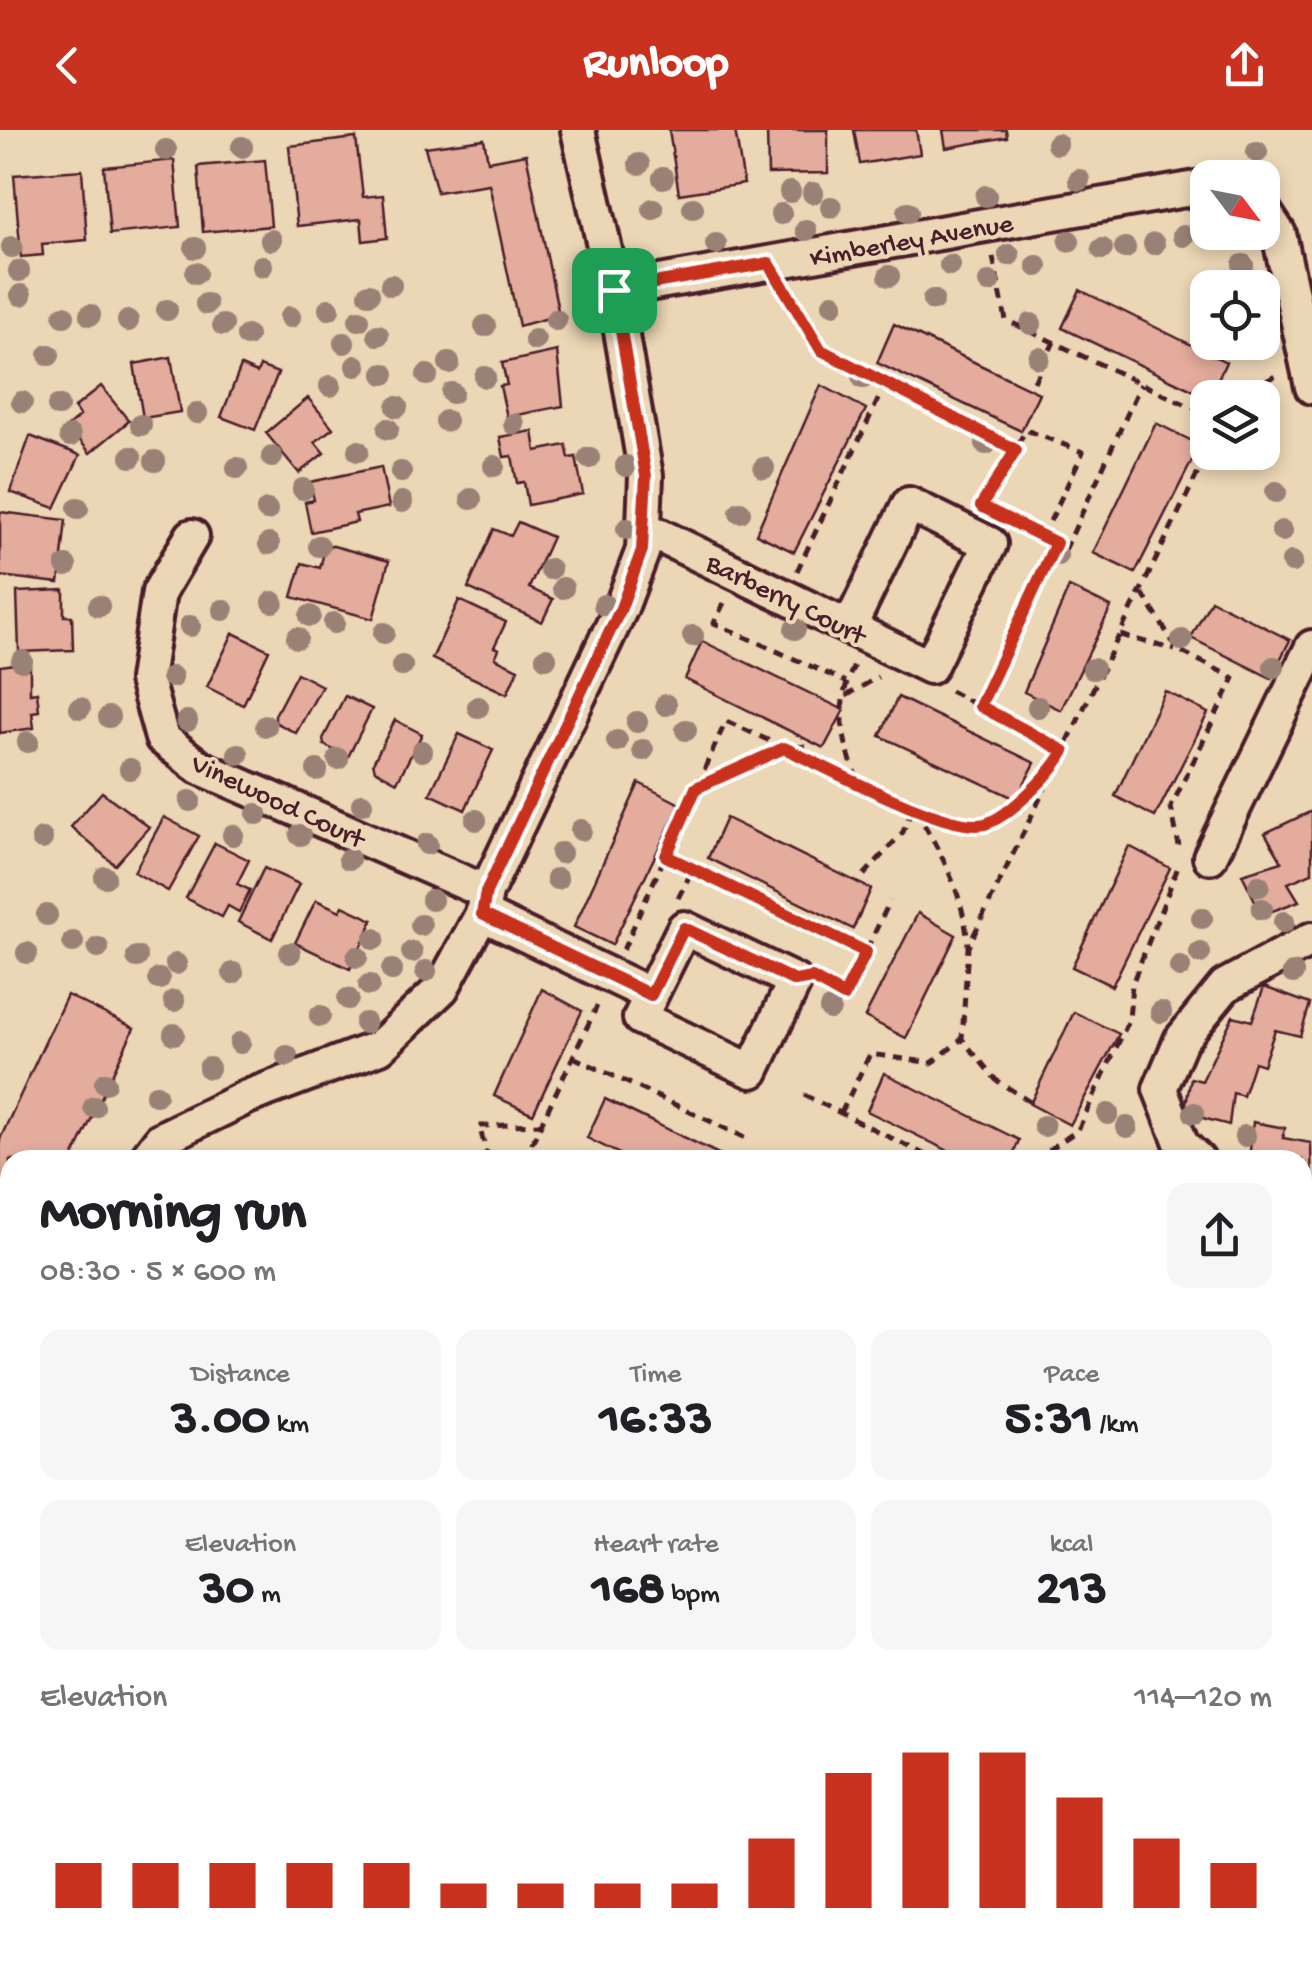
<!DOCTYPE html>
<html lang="en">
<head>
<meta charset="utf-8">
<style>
	body { margin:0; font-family:"Gochi Hand",sans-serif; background:#f6f6f6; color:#202124; height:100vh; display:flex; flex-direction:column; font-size:38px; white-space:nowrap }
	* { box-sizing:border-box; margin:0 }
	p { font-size:32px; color:#757577 }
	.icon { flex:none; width:55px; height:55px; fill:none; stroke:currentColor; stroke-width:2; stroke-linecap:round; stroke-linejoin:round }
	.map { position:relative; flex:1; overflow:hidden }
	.sheet { position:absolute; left:0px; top:1020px; width:1312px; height:812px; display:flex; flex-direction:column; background:#fff; border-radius:30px 30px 0 0; box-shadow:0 5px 15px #0003 }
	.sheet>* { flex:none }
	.needle { width:65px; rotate:122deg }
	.buttons { position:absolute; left:1190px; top:30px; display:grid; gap:20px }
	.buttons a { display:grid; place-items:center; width:90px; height:90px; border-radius:20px; background:#fff; box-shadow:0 5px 15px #0003; font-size:50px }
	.pin { position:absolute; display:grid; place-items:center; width:85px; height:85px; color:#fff; margin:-42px; border-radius:20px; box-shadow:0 5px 15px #0006 }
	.round { display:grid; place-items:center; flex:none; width:105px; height:105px; border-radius:20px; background:#f6f6f6 }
	.overview { display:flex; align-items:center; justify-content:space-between; height:170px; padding:0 40px }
	h1 { font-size:55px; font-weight:800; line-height:75px }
	.figures { display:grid; grid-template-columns:repeat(3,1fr); gap:15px; height:170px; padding:10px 40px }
	.figures div { display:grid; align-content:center; border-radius:20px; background:#f6f6f6; text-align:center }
	.figures b { font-size:50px; font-weight:800 }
	.figures small { font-size:28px; font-weight:400 }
	.figures p { font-size:28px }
	.chart { height:280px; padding:20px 40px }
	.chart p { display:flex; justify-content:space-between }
	.chart svg { width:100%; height:180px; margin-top:10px; stroke:#c8321e; stroke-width:6 }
	header { display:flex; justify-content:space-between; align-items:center; height:130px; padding:0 40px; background:#c8321e; color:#fff; font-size:45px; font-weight:800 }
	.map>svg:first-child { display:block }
</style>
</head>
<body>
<header><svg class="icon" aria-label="back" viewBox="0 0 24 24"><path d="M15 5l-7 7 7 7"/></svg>Runloop<svg class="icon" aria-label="share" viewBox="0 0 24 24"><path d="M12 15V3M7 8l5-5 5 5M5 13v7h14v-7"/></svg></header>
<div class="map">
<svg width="1312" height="1832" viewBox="0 0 1312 1832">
	<rect width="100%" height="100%" fill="#ebd6b5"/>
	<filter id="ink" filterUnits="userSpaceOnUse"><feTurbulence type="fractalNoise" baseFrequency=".01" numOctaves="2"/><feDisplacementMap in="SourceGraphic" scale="20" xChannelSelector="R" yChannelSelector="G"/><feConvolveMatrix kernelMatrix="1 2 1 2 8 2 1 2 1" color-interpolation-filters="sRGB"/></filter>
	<g filter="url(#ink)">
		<g fill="#e4ac9d" stroke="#4a1f2b" stroke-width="2.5">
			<polygon points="669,0 735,0 744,54 679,64"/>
			<polygon points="767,0 828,0 828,43 768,44"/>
			<polygon points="854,0 916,0 920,24 860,34"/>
			<polygon points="943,0 1006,0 1007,7 946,18"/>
			<polygon points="356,8 363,67 383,65 387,108 363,111 361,89 297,96 289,16"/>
			<polygon points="484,9 488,31 526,24 559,185 519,196 489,54 437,62 425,17"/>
			<polygon points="174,30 180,97 110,104 104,37"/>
			<polygon points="265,30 271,96 203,102 198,36"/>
			<polygon points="82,40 87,110 42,114 43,125 21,127 14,45"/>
			<polygon points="1080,160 1226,232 1209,268 1062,198"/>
			<polygon points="894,194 1039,263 1021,301 877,233"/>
			<polygon points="557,221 563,276 507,287 500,256 507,255 502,233"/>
			<polygon points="171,227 180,282 143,288 134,234"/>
			<polygon points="241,236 257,243 260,236 278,243 255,300 221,287"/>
			<polygon points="821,255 866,279 794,422 756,404"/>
			<polygon points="101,256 129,291 90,323 68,296 80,286 74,278"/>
			<polygon points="308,268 333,298 315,312 324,323 299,343 266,303"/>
			<polygon points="1156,293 1200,315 1135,443 1093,423"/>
			<polygon points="533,301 536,321 566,315 569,328 576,327 583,364 528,375 524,352 517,353 512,326 504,327 500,307"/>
			<polygon points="30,306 80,325 55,378 10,362"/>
			<polygon points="381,337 389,377 355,384 357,392 311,402 305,372 314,370 310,352"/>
			<polygon points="0,382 66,390 59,453 0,446"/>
			<polygon points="518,392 552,407 529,458 553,469 542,492 468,458 494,399 511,406"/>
			<polygon points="326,414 389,431 373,489 292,467 302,433 320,438"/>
			<polygon points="1069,457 1111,477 1061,580 1024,562"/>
			<polygon points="64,460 64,486 72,486 73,520 19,522 17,462"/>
			<polygon points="459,470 506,492 494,517 499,519 495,528 518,539 507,564 432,529"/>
			<polygon points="1211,470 1290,510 1271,548 1191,508"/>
			<polygon points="233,503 269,520 243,575 207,557"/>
			<polygon points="702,511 844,580 824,618 685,549"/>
			<polygon points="30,532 30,563 37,562 39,581 32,582 34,598 0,603 0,536"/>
			<polygon points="297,543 322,556 296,603 275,592 275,585"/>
			<polygon points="1165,561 1208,583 1155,687 1115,666"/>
			<polygon points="345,566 372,579 348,627 324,615 323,609"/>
			<polygon points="898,567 1035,633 1016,669 880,606"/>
			<polygon points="395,590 422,604 397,652 375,640 373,633"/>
			<polygon points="459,604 493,620 465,680 430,664"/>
			<polygon points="639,653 680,674 612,815 574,797"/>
			<polygon points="102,662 149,697 115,735 71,697"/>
			<polygon points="1312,681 1312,743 1288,753 1299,771 1262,785 1242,744 1282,732 1265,703"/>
			<polygon points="164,687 199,706 168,761 134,742"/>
			<polygon points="726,688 871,759 853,799 708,728"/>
			<polygon points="215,713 249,730 237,754 250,760 239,782 228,776 222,787 186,768"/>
			<polygon points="1129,716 1170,738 1112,856 1072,837"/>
			<polygon points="264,738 299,754 272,809 238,792"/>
			<polygon points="316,770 340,781 343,776 373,790 350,839 295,813"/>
			<polygon points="918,783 956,805 906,908 865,887"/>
			<polygon points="1264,857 1310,874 1300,906 1275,900 1263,935 1254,932 1243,966 1233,963 1229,995 1184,983 1191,948 1202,951 1233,886 1252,891"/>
			<polygon points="542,859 582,881 533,984 494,966"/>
			<polygon points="67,865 134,898 72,1030 10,1030 10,1141 0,1137 0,1009"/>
			<polygon points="1074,882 1119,904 1070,995 1030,974"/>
			<polygon points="884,943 1019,1010 1011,1030 967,1030 867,981"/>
			<polygon points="605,969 731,1030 632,1030 587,1008"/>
			<polygon points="1253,992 1285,998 1283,1008 1311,1013 1312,1072 1302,1071 1302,1030 1249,1030"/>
			<polygon points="1302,1147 1312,1151 1312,1207 1302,1203"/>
		</g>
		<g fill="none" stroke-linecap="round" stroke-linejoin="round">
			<g stroke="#4a1f2b" stroke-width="40">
				<g id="minor">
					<polyline points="1262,78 1279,104 1312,257"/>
					<polyline points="614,160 1208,56"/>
					<path d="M 644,398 C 739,444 834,491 930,537 L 990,414 L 909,374 L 849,498"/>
					<polyline points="192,406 159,462 146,550 162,608 199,637 486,762"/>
					<polyline points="1210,727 1312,517"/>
					<polyline points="482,784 651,865 640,888 752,941 795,851 684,798 651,865"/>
					<polyline points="145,1030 161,1009 247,967 380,917 442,858 482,784 486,762 621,478 643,420 646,346 614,160 578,0"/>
					<polyline points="1198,1030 1182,1015 1160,959 1181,910 1225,856 1312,809"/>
					<polyline points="1302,1091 1312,1095"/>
					<polyline points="1302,1270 1312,1274"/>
					<polyline points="0,1305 10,1284"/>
					<polyline points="0,1366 10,1367"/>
					<polyline points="0,1795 10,1777"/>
					<polyline points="0,1822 21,1832"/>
					<polyline points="366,1822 370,1832"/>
				</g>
			</g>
			<g stroke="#4a1f2b" stroke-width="48">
				<g id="major">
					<polyline points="0,1583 10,1587"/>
					<polyline points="1302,1629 1312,1622"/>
					<polyline points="709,1822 774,1828 872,1822"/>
				</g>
			</g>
			<g stroke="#4a1f2b" stroke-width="5" stroke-dasharray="10 8" stroke-linecap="butt">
				<polyline points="993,127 1006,190 1208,285"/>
				<polyline points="787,162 821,221 1016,320"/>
				<polyline points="1034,252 1054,212"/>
				<polyline points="1235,268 1277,245"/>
				<polyline points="981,376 1026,300 1083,322 1043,406"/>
				<polyline points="1015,393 1066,418 1141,254"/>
				<polyline points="797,441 886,253"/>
				<polyline points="1142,463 1178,520 1234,548 1171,677 1179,716"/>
				<polyline points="724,473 714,493 846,552"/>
				<polyline points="1120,505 1175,520"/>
				<path d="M 854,536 C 834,575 842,610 857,648"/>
				<polyline points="950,561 1064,621"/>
				<polyline points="846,566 878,547"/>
				<polyline points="980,576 1056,413"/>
				<polyline points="697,658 785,618 806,616"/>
				<path d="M 915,679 C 941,723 964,763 968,816"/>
				<polyline points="666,726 865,823"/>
				<polyline points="864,745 903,702 913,676"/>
				<polyline points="678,768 693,739"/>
				<polyline points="623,820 726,591 952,694 987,694 1053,643"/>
				<polyline points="826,856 844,866 890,771"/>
				<polyline points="573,927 746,1008"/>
				<polyline points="804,965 936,1030"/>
				<polyline points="1030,972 996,950 962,909 968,817 1208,322"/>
				<polyline points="841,983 870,924 932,933 962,909"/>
				<polyline points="489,1030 479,996 540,994"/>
				<polyline points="524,1030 597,876"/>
				<polyline points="1034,1030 1078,1000 1129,890 1132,854 1180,732"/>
			</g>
			<use href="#minor" stroke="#ebd6b5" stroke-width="32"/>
			<use href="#major" stroke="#ebd6b5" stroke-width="40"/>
		</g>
		<g fill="#9a8174">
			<circle cx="1057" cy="14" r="11"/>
			<circle cx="242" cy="17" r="11"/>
			<circle cx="166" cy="20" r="11"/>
			<circle cx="1257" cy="22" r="11"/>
			<circle cx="639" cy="34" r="11"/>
			<circle cx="663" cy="48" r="11"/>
			<circle cx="1079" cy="50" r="11"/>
			<circle cx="790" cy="62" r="11"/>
			<circle cx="813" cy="63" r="11"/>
			<circle cx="986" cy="66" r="11"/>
			<circle cx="831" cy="77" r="11"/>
			<circle cx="693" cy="78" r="11"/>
			<circle cx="653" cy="79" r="11"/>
			<circle cx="908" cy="82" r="11"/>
			<circle cx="781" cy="84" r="11"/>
			<circle cx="806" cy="100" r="11"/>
			<circle cx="1183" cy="106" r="11"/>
			<circle cx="271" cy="110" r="11"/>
			<circle cx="1069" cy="111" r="11"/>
			<circle cx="716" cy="114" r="11"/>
			<circle cx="1154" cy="114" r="11"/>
			<circle cx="12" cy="117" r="11"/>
			<circle cx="195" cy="118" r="11"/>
			<circle cx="1125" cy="118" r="11"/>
			<circle cx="1102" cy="119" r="11"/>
			<circle cx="1009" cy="125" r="11"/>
			<circle cx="950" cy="135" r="11"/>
			<circle cx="1243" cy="135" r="11"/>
			<circle cx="262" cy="136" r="11"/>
			<circle cx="1037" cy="136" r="11"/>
			<circle cx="19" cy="141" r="11"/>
			<circle cx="196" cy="143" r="11"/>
			<circle cx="889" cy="146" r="11"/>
			<circle cx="989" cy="152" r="11"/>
			<circle cx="391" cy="155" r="11"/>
			<circle cx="369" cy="164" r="11"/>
			<circle cx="21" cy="165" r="11"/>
			<circle cx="933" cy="170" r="11"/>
			<circle cx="206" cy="174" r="11"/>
			<circle cx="833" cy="174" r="11"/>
			<circle cx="329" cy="179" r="11"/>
			<circle cx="167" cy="180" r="11"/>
			<circle cx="90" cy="185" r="11"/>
			<circle cx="64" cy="186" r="11"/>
			<circle cx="290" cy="187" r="11"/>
			<circle cx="359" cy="190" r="11"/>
			<circle cx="556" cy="190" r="11"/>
			<circle cx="128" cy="191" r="11"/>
			<circle cx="1031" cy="194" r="11"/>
			<circle cx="223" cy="195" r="11"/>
			<circle cx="485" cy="196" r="11"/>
			<circle cx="378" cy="205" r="11"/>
			<circle cx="247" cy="206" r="11"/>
			<circle cx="535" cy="210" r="11"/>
			<circle cx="344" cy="213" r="11"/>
			<circle cx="49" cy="225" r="11"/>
			<circle cx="1039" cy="228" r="11"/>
			<circle cx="449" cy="233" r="11"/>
			<circle cx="356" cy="236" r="11"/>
			<circle cx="384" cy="244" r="11"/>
			<circle cx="427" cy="245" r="11"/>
			<circle cx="485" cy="247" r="11"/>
			<circle cx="863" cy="248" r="11"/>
			<circle cx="330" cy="256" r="11"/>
			<circle cx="452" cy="263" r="11"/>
			<circle cx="22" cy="272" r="11"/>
			<circle cx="58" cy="276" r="11"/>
			<circle cx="397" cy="277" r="11"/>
			<circle cx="197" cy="283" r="11"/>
			<circle cx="446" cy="291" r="11"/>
			<circle cx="514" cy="294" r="11"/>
			<circle cx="141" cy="295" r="11"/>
			<circle cx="388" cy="299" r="11"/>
			<circle cx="70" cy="306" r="11"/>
			<circle cx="986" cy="314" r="11"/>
			<circle cx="358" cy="321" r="11"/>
			<circle cx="131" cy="327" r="11"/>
			<circle cx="272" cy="327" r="11"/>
			<circle cx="589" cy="328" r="11"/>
			<circle cx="155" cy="331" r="11"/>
			<circle cx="494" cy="336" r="11"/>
			<circle cx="626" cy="336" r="11"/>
			<circle cx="237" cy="338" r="11"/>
			<circle cx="764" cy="338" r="11"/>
			<circle cx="401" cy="342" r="11"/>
			<circle cx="303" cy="359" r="11"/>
			<circle cx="1276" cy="362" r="11"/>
			<circle cx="471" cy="369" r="11"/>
			<circle cx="402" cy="372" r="11"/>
			<circle cx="78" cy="378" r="11"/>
			<circle cx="267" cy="380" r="11"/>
			<circle cx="740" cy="382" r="11"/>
			<circle cx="627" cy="399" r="11"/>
			<circle cx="1282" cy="401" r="11"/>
			<circle cx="269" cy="414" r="11"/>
			<circle cx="319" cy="416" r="11"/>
			<circle cx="1057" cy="425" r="11"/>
			<circle cx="1292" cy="432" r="11"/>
			<circle cx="66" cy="436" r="11"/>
			<circle cx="550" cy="439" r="11"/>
			<circle cx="563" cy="458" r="11"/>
			<circle cx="273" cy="472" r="11"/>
			<circle cx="604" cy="475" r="11"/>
			<circle cx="99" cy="476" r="11"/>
			<circle cx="223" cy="480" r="11"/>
			<circle cx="310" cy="486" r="11"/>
			<circle cx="334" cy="493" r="11"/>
			<circle cx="190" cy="496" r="11"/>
			<circle cx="795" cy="499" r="11"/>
			<circle cx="384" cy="503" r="11"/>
			<circle cx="693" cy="506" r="11"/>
			<circle cx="297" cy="508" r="11"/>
			<circle cx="1182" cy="510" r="11"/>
			<circle cx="546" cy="528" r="11"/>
			<circle cx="22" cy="531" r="11"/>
			<circle cx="402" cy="536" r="11"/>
			<circle cx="1274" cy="537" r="11"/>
			<circle cx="1093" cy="539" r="11"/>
			<circle cx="172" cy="547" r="11"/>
			<circle cx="666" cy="575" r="11"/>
			<circle cx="478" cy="577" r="11"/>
			<circle cx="1038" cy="577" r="11"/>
			<circle cx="80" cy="578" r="11"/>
			<circle cx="109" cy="587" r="11"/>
			<circle cx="187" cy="591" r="11"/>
			<circle cx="637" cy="592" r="11"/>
			<circle cx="266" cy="596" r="11"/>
			<circle cx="686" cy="600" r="11"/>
			<circle cx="617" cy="611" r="11"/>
			<circle cx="28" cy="612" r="11"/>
			<circle cx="643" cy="620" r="11"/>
			<circle cx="422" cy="621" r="11"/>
			<circle cx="238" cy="624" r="11"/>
			<circle cx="338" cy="629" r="11"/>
			<circle cx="130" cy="639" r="11"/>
			<circle cx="317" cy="640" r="11"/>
			<circle cx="190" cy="671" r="11"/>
			<circle cx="362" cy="674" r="11"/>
			<circle cx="257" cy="684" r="11"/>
			<circle cx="476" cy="690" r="11"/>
			<circle cx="581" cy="700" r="11"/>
			<circle cx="233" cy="705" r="11"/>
			<circle cx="300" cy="705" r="11"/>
			<circle cx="42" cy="709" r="11"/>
			<circle cx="427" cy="714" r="11"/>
			<circle cx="561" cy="723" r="11"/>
			<circle cx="349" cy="729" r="11"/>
			<circle cx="105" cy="747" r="11"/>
			<circle cx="557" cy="749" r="11"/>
			<circle cx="1259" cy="756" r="11"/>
			<circle cx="432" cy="770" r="11"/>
			<circle cx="1262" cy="779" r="11"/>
			<circle cx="47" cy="785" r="11"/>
			<circle cx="1202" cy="788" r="11"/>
			<circle cx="1284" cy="792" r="11"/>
			<circle cx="421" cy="795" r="11"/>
			<circle cx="374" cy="809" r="11"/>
			<circle cx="73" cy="812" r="11"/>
			<circle cx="98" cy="818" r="11"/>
			<circle cx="412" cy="822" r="11"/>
			<circle cx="27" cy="823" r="11"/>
			<circle cx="290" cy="823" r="11"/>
			<circle cx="1200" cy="823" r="11"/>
			<circle cx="137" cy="827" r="11"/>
			<circle cx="357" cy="827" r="11"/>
			<circle cx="176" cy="834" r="11"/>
			<circle cx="1180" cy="837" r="11"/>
			<circle cx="392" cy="840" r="11"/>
			<circle cx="426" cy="841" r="11"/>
			<circle cx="233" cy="843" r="11"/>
			<circle cx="1293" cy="843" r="11"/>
			<circle cx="159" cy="849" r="11"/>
			<circle cx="369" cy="855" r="11"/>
			<circle cx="348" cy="869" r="11"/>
			<circle cx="174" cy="871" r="11"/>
			<circle cx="830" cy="879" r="11"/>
			<circle cx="1161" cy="882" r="11"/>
			<circle cx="320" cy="886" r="11"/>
			<circle cx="365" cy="893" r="11"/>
			<circle cx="174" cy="904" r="11"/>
			<circle cx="240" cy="913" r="11"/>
			<circle cx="287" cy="926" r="11"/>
			<circle cx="209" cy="938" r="11"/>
			<circle cx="105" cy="953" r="11"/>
			<circle cx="156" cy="965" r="11"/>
			<circle cx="94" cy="977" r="11"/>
			<circle cx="1194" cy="983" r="11"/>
			<circle cx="1108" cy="984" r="11"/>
			<circle cx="1044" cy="996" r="11"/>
			<circle cx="1127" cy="997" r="11"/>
			<circle cx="1245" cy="1006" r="11"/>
		</g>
	</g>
	<g fill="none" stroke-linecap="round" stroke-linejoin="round" filter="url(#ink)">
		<g stroke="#fff" stroke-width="20">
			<path id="route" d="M 769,133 L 821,220 L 1016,320 L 981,376 L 1056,413 L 980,576 L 1064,621 C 1053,642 1009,687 985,694 C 948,704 824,636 784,618 L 696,658 L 666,726 L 866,822 L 844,866 L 812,848 L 795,851 L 684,798 L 651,865 L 482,784 L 486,762 L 621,478 L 642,420 L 646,346 L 614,160 Z"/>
		</g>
		<use href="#route" stroke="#c8321e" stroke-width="12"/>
	</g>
	<g text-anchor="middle" stroke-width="8" stroke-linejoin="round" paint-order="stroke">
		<g font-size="28" fill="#4a1f2b" stroke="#ebd6b5">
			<text transform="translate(911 108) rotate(-10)" y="10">Kimberley Avenue</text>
			<text transform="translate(787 467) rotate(26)" y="10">Barberry Court</text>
			<text transform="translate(279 669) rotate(25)" y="10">Vinewood Court</text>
		</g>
	</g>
</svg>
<div class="buttons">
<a><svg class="needle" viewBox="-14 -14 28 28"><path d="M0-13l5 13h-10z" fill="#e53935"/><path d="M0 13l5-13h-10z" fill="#757577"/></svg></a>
<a><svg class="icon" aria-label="locate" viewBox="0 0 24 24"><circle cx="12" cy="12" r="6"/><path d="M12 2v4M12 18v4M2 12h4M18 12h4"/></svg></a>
<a><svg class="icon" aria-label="layers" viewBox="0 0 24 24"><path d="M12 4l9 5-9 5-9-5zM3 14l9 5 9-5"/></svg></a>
</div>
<div class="pin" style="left:614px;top:160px;background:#1e9e55"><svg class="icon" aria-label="arrive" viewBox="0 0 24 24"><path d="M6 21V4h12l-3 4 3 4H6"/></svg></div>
<section class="sheet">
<div class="overview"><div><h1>Morning run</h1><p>08:30 · 5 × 600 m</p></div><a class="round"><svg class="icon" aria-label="share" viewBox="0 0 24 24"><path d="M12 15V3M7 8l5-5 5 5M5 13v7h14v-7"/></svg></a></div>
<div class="figures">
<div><p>Distance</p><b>3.00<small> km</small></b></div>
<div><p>Time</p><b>16:33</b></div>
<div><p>Pace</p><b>5:31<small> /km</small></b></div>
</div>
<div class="figures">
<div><p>Elevation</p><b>30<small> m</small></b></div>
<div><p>Heart rate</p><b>168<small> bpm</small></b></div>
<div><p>kcal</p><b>213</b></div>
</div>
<div class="chart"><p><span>Elevation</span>114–120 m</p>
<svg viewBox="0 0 160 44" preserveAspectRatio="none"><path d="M5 44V33M15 44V33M25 44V33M35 44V33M45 44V33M55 44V38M65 44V38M75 44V38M85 44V38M95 44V27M105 44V11M115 44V6M125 44V6M135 44V17M145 44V27M155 44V33"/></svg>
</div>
</section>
</div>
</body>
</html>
